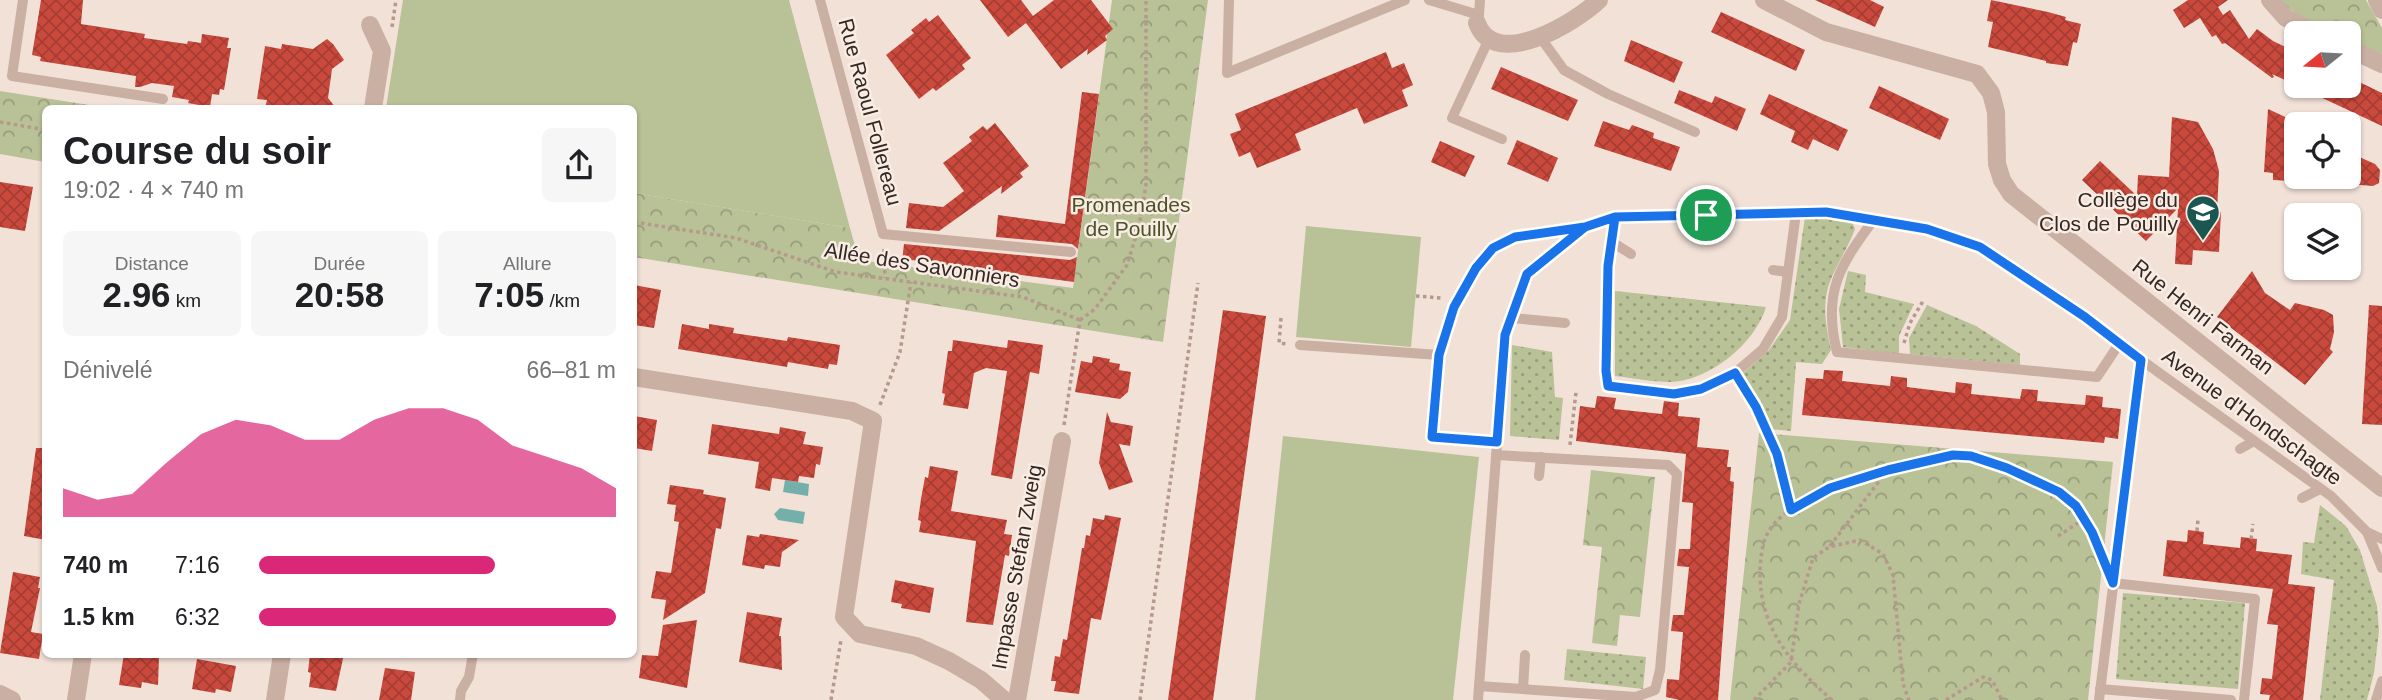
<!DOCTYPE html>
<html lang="fr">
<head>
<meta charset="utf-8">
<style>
	body { margin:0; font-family:Helvetica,sans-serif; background:#f6f6f6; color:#202124; height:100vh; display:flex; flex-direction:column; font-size:26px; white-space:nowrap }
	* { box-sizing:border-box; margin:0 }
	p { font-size:23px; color:#757577 }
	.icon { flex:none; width:38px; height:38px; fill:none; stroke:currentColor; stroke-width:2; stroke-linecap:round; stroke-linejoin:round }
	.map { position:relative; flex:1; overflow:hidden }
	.side { position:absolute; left:42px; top:105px; width:595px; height:553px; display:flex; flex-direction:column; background:#fff; border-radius:10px; box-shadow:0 2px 5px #0004 }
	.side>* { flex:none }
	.needle { width:46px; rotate:252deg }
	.buttons { position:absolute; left:2284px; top:21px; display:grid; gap:14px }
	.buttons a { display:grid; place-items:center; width:77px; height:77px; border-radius:10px; background:#fff; box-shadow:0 2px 5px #0004; font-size:35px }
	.pin { position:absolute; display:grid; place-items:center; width:60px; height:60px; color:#fff; margin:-30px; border:4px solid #fff; border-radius:50%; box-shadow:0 2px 7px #0007 }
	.round { display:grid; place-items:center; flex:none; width:74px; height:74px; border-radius:10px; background:#f6f6f6 }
	.overview { display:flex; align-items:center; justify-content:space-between; height:119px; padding:0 21px }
	h1 { font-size:38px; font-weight:800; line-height:52px }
	.figures { display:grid; grid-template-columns:repeat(3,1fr); gap:10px; height:119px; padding:7px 21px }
	.figures div { display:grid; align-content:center; border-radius:10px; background:#f6f6f6; text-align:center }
	.figures b { font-size:35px; font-weight:800 }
	.figures small { font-size:19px; font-weight:400 }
	.figures p { font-size:19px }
	.chart { height:196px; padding:14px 21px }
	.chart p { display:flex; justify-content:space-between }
	.chart svg { width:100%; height:126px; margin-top:7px; fill:#db2777; opacity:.7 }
	ul { padding:0 21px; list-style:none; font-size:23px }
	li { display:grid; grid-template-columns:112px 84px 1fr; align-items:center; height:52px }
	li i { height:18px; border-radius:9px; background:#db2777 }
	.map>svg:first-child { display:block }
</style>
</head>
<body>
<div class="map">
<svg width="2382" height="700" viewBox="0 0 2382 700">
	<defs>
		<pattern id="grass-dots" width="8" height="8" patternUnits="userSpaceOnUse" patternTransform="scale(1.75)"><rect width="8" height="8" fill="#b9c197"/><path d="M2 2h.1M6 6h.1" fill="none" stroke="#979d7b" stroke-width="1.8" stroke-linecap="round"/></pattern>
		<pattern id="park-crowns" width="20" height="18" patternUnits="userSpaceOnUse" patternTransform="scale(1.75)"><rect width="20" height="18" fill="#b9c197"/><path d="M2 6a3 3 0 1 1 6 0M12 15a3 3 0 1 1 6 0" fill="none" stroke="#979d7b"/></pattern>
		<pattern id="building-cross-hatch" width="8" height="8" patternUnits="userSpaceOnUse" patternTransform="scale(1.75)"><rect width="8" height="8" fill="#ca493d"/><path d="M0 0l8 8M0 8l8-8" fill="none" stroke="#a53d33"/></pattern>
	</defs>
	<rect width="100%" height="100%" fill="#f2e1d7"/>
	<g fill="url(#grass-dots)">
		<path d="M 1805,217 L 1846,219 L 1852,222 L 1855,229 C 1849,246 1838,262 1831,279 C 1821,303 1826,325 1831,350 L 1822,364 L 1796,362 L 1791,431 L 1771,429 L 1741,375 L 1769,350 L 1790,320 Z"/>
		<polygon points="1848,271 1866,275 1865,292 1914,304 1899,336 1899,354 1843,347 1839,309"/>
		<path d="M 1615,291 L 1766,307 C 1755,344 1709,381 1670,382 C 1652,382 1633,378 1615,376 Z"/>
		<polygon points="1927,305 1976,326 2020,354 2020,365 1910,354 1909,338"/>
		<polygon points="1512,345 1552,352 1555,397 1563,398 1559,440 1510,436"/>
		<polygon points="2320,505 2346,526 2360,550 2377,606 2379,631 2374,673 2367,700 2320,700 2334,580 2301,574 2303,542 2314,543"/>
		<polygon points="2123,593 2245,603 2238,689 2116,679"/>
		<polygon points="1567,649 1646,657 1643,689 1564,680"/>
	</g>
	<g fill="url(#park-crowns)">
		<polygon points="1112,0 1208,0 1163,342 634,257 634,193 850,228 859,260 1073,288"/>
		<path d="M 2280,0 L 2366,0 L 2382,28 L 2382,54 L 2349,40 L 2348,33 C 2324,33 2297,18 2280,0 Z"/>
		<polygon points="0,91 108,108 46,108 45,162 0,154"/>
		<polygon points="1759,433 2113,462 2088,700 1730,700"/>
		<polygon points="1591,470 1655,477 1640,617 1620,615 1617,646 1592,643 1602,547 1583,545"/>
	</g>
	<g fill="#b9c197">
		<polygon points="403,0 789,0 850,228 634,193 634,108 386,108"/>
		<polygon points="1306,226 1421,237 1411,347 1296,337"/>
		<polygon points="1283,436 1479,457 1453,700 1255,700"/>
	</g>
	<g fill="#75afa9">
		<polygon points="785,480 809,484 808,496 783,492"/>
		<polygon points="780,508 805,512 803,524 778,520 774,514"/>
	</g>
	<g fill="url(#building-cross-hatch)">
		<polygon points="41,0 83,0 81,24 145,34 144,38 187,44 188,41 201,43 202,34 229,38 227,48 231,48 224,90 220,89 219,95 212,94 210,107 188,103 189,100 172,97 174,86 152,83 140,87 135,87 136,76 40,61 41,57 32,55"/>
		<polygon points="980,0 1021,0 1033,16 1054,0 1091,0 1113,29 1105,36 1107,40 1087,55 1088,49 1061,69 1026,23 1008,37"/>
		<polygon points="1815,0 1870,0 1884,7 1875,27"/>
		<polygon points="1991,0 2048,12 2066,17 2065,20 2081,24 2077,43 2073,42 2068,66 2046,63 2046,61 1988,47 1993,22 1987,21"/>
		<polygon points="2188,0 2228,0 2218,7 2223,15 2230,10 2249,39 2257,29 2273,41 2296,52 2296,80 2287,76 2285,80 2272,74 2274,77 2272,78 2225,43 2222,44 2216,35 2212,37 2200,18 2184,28 2173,10"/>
		<polygon points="1721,12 1805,50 1796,71 1711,32"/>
		<polygon points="938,15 971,58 962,65 965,69 936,91 933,88 919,99 886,55 914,33 911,30 926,18 929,22"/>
		<polygon points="327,39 333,44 344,60 332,69 328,98 336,108 265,108 267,100 257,99 265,46 281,49 282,44 313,49"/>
		<polygon points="1631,40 1683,62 1674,83 1624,61"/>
		<polygon points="1386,52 1392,68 1404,63 1413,85 1402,90 1408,106 1364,124 1357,108 1295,134 1301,150 1257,168 1250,152 1239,157 1230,134 1241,130 1235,114"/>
		<polygon points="1501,67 1578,100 1568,121 1491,89"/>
		<polygon points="2351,78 2382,93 2382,126 2297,86 2348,86"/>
		<polygon points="1879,86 1949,119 1940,140 1869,108"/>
		<polygon points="1679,90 1712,103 1715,96 1746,109 1737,131 1674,103"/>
		<polygon points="1082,92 1099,94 1078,249 1072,244 996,237 998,215 1065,224"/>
		<polygon points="1769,94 1848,130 1838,151 1813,139 1808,150 1791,142 1795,131 1760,114"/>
		<polygon points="2268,109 2296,122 2296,181 2273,180 2273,173 2264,172"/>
		<polygon points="2172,117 2198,122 2213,149 2219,171 2217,212 2221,212 2219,252 2193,250 2192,265 2175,264 2178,208 2146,241 2082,180 2100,161 2137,196 2138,175 2169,177"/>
		<polygon points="1603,121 1629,130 1632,125 1654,133 1653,138 1680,147 1671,171 1594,146"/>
		<polygon points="995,123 1029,166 1020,173 1023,177 1001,194 1002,186 939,231 906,228 909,203 943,207 964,191 943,163 972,141 969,137 983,126 987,130"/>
		<polygon points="1517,140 1558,158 1548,182 1507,164"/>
		<polygon points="1440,141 1475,156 1465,177 1431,162"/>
		<polygon points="2348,152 2375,164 2380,170 2379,183 2373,186 2348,184"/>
		<polygon points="0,182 33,187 25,231 0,227"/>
		<polygon points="904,244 1070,260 1077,257 1074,282 904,259 902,261"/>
		<polygon points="2252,271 2265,293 2290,310 2295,303 2324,310 2333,315 2334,332 2330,349 2333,352 2305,385 2217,317"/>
		<polygon points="634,285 661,290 654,328 634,325"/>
		<polygon points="2369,305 2382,306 2382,425 2362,424"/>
		<polygon points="1223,310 1266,316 1213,700 1168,700"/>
		<polygon points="682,324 709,329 709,324 734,328 733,333 787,341 788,337 840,345 837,365 829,364 828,369 788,362 787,367 678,349"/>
		<polygon points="953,340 1007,348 1008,340 1043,345 1039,374 1030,372 1012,479 991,475 1007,371 986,368 974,373 968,409 943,405 945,394 942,393 948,351 952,351"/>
		<polygon points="1093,356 1110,359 1109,362 1120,364 1119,370 1131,372 1128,392 1120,399 1075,392 1081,361 1092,363"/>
		<polygon points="1824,370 1843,371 1842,381 1890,386 1891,376 1907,378 1907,387 1955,393 1956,382 1972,384 1971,394 2020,399 2022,389 2038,390 2037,401 2085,405 2086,395 2103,397 2102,407 2121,409 2118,439 2105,437 2104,443 1802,415 1806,378 1823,379"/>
		<polygon points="1597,396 1616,398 1614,409 1662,414 1664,401 1679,403 1678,416 1700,418 1697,447 1729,450 1727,467 1731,467 1730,481 1734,482 1718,700 1679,700 1666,697 1667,679 1679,680 1683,632 1671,631 1673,615 1684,615 1689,567 1677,566 1679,549 1690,549 1693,503 1682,502 1686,454 1576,441 1580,406 1595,408"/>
		<polygon points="1107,412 1111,422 1133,426 1130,446 1119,444 1133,482 1109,490 1099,463"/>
		<polygon points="634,416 657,420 652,451 634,448"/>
		<polygon points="712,424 779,434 780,427 806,432 803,444 823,447 820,465 816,464 814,478 799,476 798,482 772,478 770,491 755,488 759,462 708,454"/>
		<polygon points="36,448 46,448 46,540 24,536"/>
		<polygon points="930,466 958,471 951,511 1007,520 1004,534 1012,535 1009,556 1005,555 993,625 966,622 976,541 919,532 921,521 918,520 921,499 925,477 928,478"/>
		<polygon points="670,485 704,490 703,494 726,498 721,529 716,528 705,593 663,620 666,600 651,598 656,571 671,573 679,522 674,521 676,505 667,504"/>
		<polygon points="1105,515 1121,518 1101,620 1091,618 1079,694 1054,691 1056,681 1051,681 1055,656 1060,657 1063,639 1067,640 1082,548 1084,548 1086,535 1090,536 1093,518 1104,520"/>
		<polygon points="2188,530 2204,532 2203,544 2240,548 2241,537 2257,539 2256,551 2292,555 2288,584 2315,587 2303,700 2269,700 2270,695 2260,694 2262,678 2272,679 2278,625 2267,624 2273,589 2163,576 2167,540 2187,542"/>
		<polygon points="760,534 799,540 782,552 780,567 765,565 764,569 742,565 747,535 759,537"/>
		<polygon points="13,572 40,577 38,588 40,588 31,632 43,634 39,659 0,653"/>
		<polygon points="895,580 934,588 930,613 901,608 902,604 891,602"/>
		<polygon points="747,612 782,618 779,636 781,636 782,670 739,662"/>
		<polygon points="697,620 687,688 639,678 642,655 658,656 663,625"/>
		<polygon points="124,654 159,657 158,685 142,682 141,688 119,685"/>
		<polygon points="310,654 344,654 336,691 309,687 311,673 308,672"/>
		<polygon points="197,659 236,666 231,692 216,689 215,693 192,689"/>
		<polygon points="385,668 415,672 411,700 379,700"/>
	</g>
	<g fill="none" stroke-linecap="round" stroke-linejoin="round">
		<g stroke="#b6988d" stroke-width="3.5" stroke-dasharray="3.5 3.5" stroke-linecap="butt">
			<polyline points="392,27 396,0"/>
			<polyline points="0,122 46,130"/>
			<polyline points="634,222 736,238 836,272 1023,297 1080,320"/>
			<polyline points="884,249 885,278"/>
			<polyline points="1416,296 1441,298"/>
			<polyline points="1281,318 1279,343 1287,344"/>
			<polyline points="1080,320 1095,309 1127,265 1139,226 1146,185 1146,0"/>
			<polyline points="1904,343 1910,323 1923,301"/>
			<path d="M 1744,387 C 1769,426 1779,464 1791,509"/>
			<polyline points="880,405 900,352 911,282"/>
			<polyline points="1064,425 1080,320"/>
			<polyline points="1570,445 1576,392"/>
			<polyline points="2197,531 2198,519"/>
			<polyline points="2058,536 2084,519"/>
			<polyline points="2251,539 2253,524"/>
			<polyline points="1830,546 1886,472"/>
			<polyline points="831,700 841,640"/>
			<polyline points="1140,700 1198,283"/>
			<polyline points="1754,700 1791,662 1799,604 1813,558 1829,547 1860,540 1883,554 1893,575 1903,684 1909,700"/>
			<path d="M 1832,700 C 1791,664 1759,628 1760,570 C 1761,555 1762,538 1773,525 C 1795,499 1840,485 1871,475 C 1898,466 1942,452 1970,456 C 1995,459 2059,487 2075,506 C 2087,518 2094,537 2100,552"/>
			<polyline points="1946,700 1983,677 1992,680 2002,700"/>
		</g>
		<g stroke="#caafa3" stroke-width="10">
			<polyline points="23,0 12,76 163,99"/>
			<polyline points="820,0 883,234 1071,252"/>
			<polyline points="1229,0 1227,73 1405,0"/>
			<polyline points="1429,0 1479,15 1477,23"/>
			<polyline points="1479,15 1480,0"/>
			<polyline points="1540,37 1564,70 1608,94 1695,132"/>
			<polyline points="1488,41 1452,118 1502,139"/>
			<polyline points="1615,217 1609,266 1606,371 1608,386 1674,394 1701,389 1735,373 1763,349 1782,317 1796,213"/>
			<path d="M 1875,218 C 1840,265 1822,292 1837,352 L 2097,377 L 2119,344"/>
			<polyline points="1612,242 1631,254"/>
			<polyline points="1773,270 1788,272"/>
			<polyline points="1512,318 1565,323"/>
			<polyline points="1300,345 1439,355"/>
			<path d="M 1497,441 L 1432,437 C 1434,410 1434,383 1439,357 C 1446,315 1471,255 1513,238 C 1531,231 1561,230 1582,227"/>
			<polyline points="2240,449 2254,441"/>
			<polyline points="1539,476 1541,457"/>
			<polyline points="2302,498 2320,489"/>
			<polyline points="2367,532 2382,568"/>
			<polyline points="2113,583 2255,599 2244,700"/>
			<polyline points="1479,686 1636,697 1655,690 1660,670 1677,474 1668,465 1496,455"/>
			<polyline points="1523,689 1525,655"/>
			<polyline points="2100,689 2231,700"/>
			<polyline points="460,700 461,691 469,677 473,654"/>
			<polyline points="1478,700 1505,335 1527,274 1585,227 1615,217 1826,212 1927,229 1980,247 2034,282 2119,344 2331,496 2367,532 2382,539"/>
			<polyline points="2099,700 2141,360"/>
			<polyline points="2376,700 2382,681"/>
		</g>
		<g stroke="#caafa3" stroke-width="18">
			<polyline points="1764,0 1826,32 1977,74 1991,93 1996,112 1997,164 2002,180 2011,194 2382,488"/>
			<polyline points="2270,0 2286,18 2317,33"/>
			<polyline points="2377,0 2382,10"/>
			<path d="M 1477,23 C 1495,72 1576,22 1599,0"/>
			<polyline points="370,25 382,51 373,108"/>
			<polyline points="2348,48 2382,64"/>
			<polyline points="634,377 852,411 873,421 844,617 860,634 916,646 949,661 981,680 1004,700"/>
			<polyline points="0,694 12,700"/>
			<polyline points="76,700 83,654"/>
			<polyline points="275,700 282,654"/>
			<polyline points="1017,700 1062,441"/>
		</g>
	</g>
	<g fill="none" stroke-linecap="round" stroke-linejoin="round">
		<g stroke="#fff" stroke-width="14">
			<polyline id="route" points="1706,215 1615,217 1585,227 1515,237 1493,248 1476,268 1454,307 1439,355 1432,437 1497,442 1505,335 1527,274 1585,227 1615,217 1608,266 1606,371 1608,386 1674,394 1701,389 1735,373 1756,407 1777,454 1791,510 1830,488 1888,470 1953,455 1971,456 2007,468 2059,492 2076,506 2092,532 2113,583 2141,360 2085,317 1980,247 1927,229 1826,212 1706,215"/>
		</g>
		<use href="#route" stroke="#1a73e8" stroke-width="9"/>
	</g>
	<defs>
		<g id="school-pin" transform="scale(1.75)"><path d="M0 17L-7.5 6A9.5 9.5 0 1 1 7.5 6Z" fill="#1a5751" stroke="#f9ece3"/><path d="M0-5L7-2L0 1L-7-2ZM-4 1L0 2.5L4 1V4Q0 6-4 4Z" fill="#fff"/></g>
	</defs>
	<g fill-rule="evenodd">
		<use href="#school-pin" x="2203" y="212"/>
	</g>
	<g text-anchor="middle" stroke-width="5" stroke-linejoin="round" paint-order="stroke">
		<g font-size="21" fill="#342825" stroke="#f9ece3">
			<text transform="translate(870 112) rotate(75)" y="7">Rue Raoul Follereau</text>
			<text transform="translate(922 265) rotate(9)" y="7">Allée des Savonniers</text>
			<text transform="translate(2203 317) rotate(38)" y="7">Rue Henri Farman</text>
			<text transform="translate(2252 417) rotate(36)" y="7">Avenue d'Hondschagte</text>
			<text transform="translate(1017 567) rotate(-80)" y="7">Impasse Stefan Zweig</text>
		</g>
		<g font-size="21" fill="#342825" stroke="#f9ece3" text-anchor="end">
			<text x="2178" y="207">Collège du<tspan x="2178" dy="24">Clos de Pouilly</tspan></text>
		</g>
		<g font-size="21" fill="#4a5328" stroke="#f9ece3">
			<text x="1131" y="212">Promenades<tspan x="1131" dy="24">de Pouilly</tspan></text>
		</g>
	</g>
</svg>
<div class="buttons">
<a><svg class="needle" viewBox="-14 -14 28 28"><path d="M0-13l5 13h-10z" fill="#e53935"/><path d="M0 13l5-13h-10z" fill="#757577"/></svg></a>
<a><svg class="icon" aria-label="locate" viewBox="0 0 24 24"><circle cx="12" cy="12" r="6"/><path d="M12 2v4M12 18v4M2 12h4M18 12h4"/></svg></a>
<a><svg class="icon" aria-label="layers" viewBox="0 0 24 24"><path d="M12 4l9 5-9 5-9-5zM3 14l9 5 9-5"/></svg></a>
</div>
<div class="pin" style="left:1706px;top:215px;background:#1e9e55"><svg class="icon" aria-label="arrive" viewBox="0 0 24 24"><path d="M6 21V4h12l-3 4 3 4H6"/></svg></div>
<section class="side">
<div class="overview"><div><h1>Course du soir</h1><p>19:02 · 4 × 740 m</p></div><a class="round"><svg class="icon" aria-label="share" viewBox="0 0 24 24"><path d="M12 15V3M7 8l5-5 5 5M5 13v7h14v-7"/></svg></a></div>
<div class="figures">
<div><p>Distance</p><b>2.96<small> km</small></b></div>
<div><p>Durée</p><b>20:58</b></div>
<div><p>Allure</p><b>7:05<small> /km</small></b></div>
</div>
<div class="chart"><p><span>Dénivelé</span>66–81 m</p>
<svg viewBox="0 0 160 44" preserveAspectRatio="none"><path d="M0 44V34L10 38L20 36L30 25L40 15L50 10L60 12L70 17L80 17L90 10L100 6L110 6L120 10L130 19L140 23L150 27L160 34V44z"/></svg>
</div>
<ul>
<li><b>740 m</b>7:16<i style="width:66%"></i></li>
<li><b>1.5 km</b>6:32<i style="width:100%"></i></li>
</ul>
</section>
</div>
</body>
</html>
